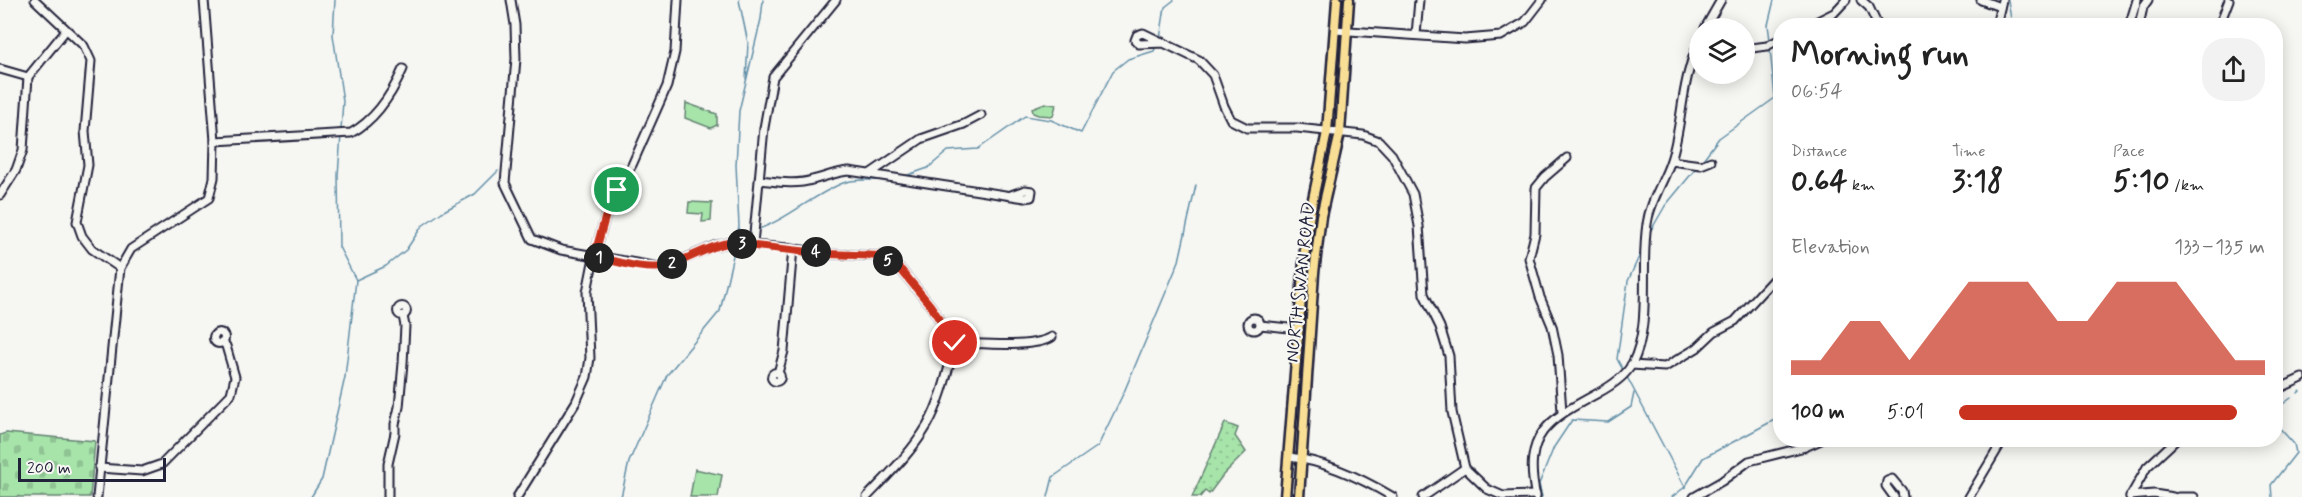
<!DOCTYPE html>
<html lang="en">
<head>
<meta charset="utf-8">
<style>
	body { margin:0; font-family:Mynerve,sans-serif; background:#f2f2f2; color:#222; height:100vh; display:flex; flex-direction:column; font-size:22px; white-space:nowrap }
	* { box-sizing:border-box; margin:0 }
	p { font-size:20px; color:#767676 }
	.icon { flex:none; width:33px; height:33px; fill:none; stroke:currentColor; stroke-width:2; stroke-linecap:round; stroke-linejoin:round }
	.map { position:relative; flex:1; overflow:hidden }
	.panel { position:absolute; left:1773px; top:18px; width:510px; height:429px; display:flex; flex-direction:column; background:#fff; border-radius:24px; box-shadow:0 3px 15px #0003 }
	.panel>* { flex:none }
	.controls { position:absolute; left:1689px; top:18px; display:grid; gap:12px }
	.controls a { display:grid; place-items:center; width:66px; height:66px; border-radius:50%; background:#fff; box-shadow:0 3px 15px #0003; font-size:30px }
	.scale { position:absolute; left:18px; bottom:15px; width:148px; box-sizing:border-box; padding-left:6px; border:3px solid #22223b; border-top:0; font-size:16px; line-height:21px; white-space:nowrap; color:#22223b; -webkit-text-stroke:4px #f6f6f2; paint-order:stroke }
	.pin { position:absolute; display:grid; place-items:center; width:51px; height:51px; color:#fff; margin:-26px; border:3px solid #fff; border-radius:50%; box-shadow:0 2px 6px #0007 }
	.km { position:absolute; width:30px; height:30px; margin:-15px; border-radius:50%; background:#222; color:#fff; font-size:16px; line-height:30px; text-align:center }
	.round { display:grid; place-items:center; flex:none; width:63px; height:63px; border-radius:24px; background:#f2f2f2 }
	.headline { display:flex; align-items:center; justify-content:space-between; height:102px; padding:0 18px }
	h1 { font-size:33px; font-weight:700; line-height:45px }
	.metrics { display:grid; grid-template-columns:repeat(3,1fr); gap:9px; height:102px; padding:6px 18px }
	.metrics div { display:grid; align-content:center }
	.metrics b { font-size:30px; font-weight:700 }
	.metrics small { font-size:16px; font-weight:400 }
	.metrics p { font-size:16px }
	.chart { height:168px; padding:12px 18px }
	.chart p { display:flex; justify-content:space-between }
	.chart svg { width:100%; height:108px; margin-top:6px; fill:#c8321e; opacity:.7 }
	ul { padding:0 18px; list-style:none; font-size:20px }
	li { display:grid; grid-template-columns:96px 72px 1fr; align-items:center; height:45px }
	li i { height:15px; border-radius:8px; background:#c8321e }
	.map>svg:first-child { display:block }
</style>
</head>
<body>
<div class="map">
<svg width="2302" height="497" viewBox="0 0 2302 497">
	<defs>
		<pattern id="green-dots" width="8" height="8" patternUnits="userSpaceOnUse" patternTransform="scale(1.5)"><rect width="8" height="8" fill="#a7e4aa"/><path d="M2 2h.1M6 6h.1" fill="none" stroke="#8fc393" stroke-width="1.8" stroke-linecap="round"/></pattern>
		<pattern id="cemetery-stones" width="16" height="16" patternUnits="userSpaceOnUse" patternTransform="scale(1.5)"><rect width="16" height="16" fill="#a7e4aa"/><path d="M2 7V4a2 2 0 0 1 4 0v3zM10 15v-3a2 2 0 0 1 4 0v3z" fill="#8fc393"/></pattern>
	</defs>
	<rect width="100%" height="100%" fill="#f6f6f2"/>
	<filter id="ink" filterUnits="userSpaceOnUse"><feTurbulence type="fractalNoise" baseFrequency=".0167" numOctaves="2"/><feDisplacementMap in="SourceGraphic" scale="12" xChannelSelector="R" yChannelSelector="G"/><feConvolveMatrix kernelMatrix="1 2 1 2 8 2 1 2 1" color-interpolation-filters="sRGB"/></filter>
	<g filter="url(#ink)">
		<polygon fill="url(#green-dots)" stroke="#648372" stroke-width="1.5" points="1225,423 1238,428 1235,436 1246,452 1223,475 1209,494 1205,491 1200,497 1192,497"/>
		<polygon fill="url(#cemetery-stones)" stroke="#648372" stroke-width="1.5" points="6,433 95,441 90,497 0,497 0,435"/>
		<g fill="#a7e4aa" stroke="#648372" stroke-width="1.5">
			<polygon points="686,103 717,114 717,125 711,128 685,118"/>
			<polygon points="1045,103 1056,105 1053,116 1038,115 1033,113 1032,108"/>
			<polygon points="689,202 712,203 711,221 702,222 703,214 688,213"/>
			<polygon points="695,469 722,475 718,497 690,497"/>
		</g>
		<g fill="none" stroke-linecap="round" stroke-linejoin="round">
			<g stroke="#6490a8" stroke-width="1.5">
				<polyline points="335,0 333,35 343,101 341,130"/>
				<polyline points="739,0 748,43 746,79"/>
				<polyline points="2008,0 2012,26"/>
				<polyline points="1160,39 1165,7 1174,0"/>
				<polyline points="1770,40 1768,25 1774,0"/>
				<polyline points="1701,162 1719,138 1775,98 1770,49"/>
				<polyline points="905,176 928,168 948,151 978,149 1025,116 1051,120 1081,133 1113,71 1128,59 1154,51 1156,46"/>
				<path d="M 756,230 C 785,221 813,195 843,183 C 855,178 873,181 885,180"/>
				<polyline points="1650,232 1665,206 1698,166"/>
				<polyline points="737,237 751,232"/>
				<polyline points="736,242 739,226 736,165 739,111 761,19 763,0"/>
				<polyline points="356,280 386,266 406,250 422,226 442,212 475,194 498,171"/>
				<polyline points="1623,370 1617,359 1628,281 1642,250"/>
				<polyline points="1627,377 1685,487 1672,497"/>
				<polyline points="2298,393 2300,391"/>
				<polyline points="2276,409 2291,398"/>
				<polyline points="1685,487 1703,458 1780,417"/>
				<polyline points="311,497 322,479 345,377 356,280 339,247 338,175 341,135"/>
				<polyline points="621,497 629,462 667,375 720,311 735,247"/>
				<polyline points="1048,497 1053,477 1098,446 1124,392 1179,261 1196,185"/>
				<polyline points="1542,497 1539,484 1554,447 1572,420 1608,422 1631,407 1634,393"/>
				<polyline points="2272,497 2271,485 2296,453 2294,444 2276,424"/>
			</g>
			<g stroke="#22223b" stroke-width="11">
				<g id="minor">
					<polyline points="35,0 84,46 91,61 85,131 88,165 77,222 82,236 92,249 120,268"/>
					<path d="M 511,0 L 515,25 L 516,59 L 505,183 L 532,239 L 561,250 L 659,267 L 675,263 L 714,246 L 728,243 L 789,248 L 828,254 L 882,256 L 902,271 L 930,305 L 955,343 C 979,343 1032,349 1052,337"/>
					<polyline points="1861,0 1869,7 1878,26"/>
					<polyline points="1981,0 2000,7"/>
					<polyline points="1808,26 1834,13 1846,0"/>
					<polyline points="1996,26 2002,0"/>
					<polyline points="2129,26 2137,0"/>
					<polyline points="2139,26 2143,7 2148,0"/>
					<polyline points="2219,26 2229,0"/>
					<polyline points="1705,28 1721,0"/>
					<polyline points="1335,30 1465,39 1501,36 1525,22 1542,0"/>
					<polyline points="1416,35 1419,0"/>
					<polyline points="1164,43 1139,44 1135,40 1137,35 1143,33 1199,60 1213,75 1224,106 1231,120 1247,128 1297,128 1363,135 1379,141 1392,155 1413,194 1419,226 1424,294 1440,327 1449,356 1452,412 1465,468 1487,489 1503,496 1536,495"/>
					<polyline points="1744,49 1767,46 1780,39"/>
					<polyline points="0,69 28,77"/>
					<path d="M 215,141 L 351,133 C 375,120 392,94 403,69"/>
					<polyline points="1671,161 1701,165 1711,161"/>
					<polyline points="871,173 921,139 964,124 981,115"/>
					<path d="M 760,180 C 778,182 796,185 812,180 C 825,177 836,172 849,171 L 1025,198 L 1031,197 L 1032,191 L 1025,190 L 1011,195"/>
					<polyline points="0,195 16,170 23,150 28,77 66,30"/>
					<polyline points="753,244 764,128 773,77 836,0"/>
					<circle cx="402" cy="311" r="4.5"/>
					<circle cx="1254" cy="324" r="6"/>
					<polyline points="1260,325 1298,329"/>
					<circle cx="219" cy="338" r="5.5"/>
					<polyline points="1631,365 1665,367 1697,348 1714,332 1735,321 1780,272"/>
					<circle cx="776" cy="377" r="4.5"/>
					<polyline points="778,373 784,351 793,248"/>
					<polyline points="2276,390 2302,378"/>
					<polyline points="1562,412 1558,355 1552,326 1540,297 1529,258 1535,234 1536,188 1545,177 1567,158"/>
					<path d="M 1289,457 C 1326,461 1361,478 1393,497"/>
					<polyline points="99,468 142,471 162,464 231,394 235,377 226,346 223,342"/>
					<polyline points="2130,496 2154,494 2173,497"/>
					<polyline points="97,497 120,268 131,249 209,198 214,178 215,141 204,0"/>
					<polyline points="388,497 388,464 395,433 395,424 399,407 403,363 405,326 403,316"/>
					<polyline points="517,497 576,402 587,377 590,358 587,292 594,257 605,218 617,190 632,165 667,86 675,52 678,0"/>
					<path d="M 867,497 C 888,475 911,453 927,426 C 941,402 948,370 955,343"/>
					<polyline points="1423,497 1465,468"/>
					<path d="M 1536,497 C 1522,434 1548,420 1598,393 C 1611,386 1625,377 1632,364 C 1652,327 1640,266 1647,224 C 1650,201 1664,182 1671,160 C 1681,130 1681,96 1690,67 C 1692,58 1696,49 1700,41"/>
					<polyline points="1694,497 1722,481 1749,461 1805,447 1821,440"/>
					<polyline points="1894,497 1886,486 1887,481 1892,479 1902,491 1903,497"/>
					<polyline points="1969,497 2003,440"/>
					<polyline points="2130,497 2147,467 2176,440"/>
					<polyline points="2178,497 2194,497"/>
				</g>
			</g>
			<g stroke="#22223b" stroke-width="13">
				<g id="major">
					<polyline points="1285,497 1305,249 1310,213 1327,132 1337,0"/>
					<polyline points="1299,497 1314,273 1321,216 1340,133 1349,0"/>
				</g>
			</g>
			<use href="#minor" stroke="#f6f6f2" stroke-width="7"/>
			<use href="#major" stroke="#f9df96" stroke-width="8"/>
		</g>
	</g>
	<g fill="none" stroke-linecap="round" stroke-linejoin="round" filter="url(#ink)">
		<g stroke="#fff" stroke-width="12">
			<path id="route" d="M 617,190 L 605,218 L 594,257 C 614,260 640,270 661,267 C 684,263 704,247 728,243 L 828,254 L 882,256 L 902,271 L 930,305 L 955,343"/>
		</g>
		<use href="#route" stroke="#c8321e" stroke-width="8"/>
	</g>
	<g text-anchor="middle" stroke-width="4.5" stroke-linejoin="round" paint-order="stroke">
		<g font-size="18" fill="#22223b" stroke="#f6f6f2">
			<text transform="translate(1300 282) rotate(-84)" y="6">NORTH SWAN ROAD</text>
		</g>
	</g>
</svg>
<div class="controls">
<a><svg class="icon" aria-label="layers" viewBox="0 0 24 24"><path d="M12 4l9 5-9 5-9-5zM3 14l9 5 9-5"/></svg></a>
</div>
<div class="scale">200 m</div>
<div class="pin" style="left:617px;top:190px;background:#1e9e55"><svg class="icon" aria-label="arrive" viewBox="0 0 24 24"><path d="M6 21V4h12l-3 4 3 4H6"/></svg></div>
<div class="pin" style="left:955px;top:343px;background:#d93025"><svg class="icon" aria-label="check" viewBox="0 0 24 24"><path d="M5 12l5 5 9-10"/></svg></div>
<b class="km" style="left:599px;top:258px">1</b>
<b class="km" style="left:672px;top:264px">2</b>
<b class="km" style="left:742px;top:244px">3</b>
<b class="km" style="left:816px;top:252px">4</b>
<b class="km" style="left:888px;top:261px">5</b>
<section class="panel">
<div class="headline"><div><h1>Morning run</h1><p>06:54</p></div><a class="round"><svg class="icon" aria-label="share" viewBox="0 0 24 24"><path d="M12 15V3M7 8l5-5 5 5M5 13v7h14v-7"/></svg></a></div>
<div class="metrics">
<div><p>Distance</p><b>0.64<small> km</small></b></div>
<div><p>Time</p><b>3:18</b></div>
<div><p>Pace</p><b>5:10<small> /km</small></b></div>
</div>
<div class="chart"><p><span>Elevation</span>133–135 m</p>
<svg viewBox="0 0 160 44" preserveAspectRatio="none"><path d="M0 44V38L10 38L20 22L30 22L40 38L50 22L60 6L70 6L80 6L90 22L100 22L110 6L120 6L130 6L140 22L150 38L160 38V44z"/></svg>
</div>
<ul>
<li><b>100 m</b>5:01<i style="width:91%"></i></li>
</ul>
</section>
</div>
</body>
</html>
